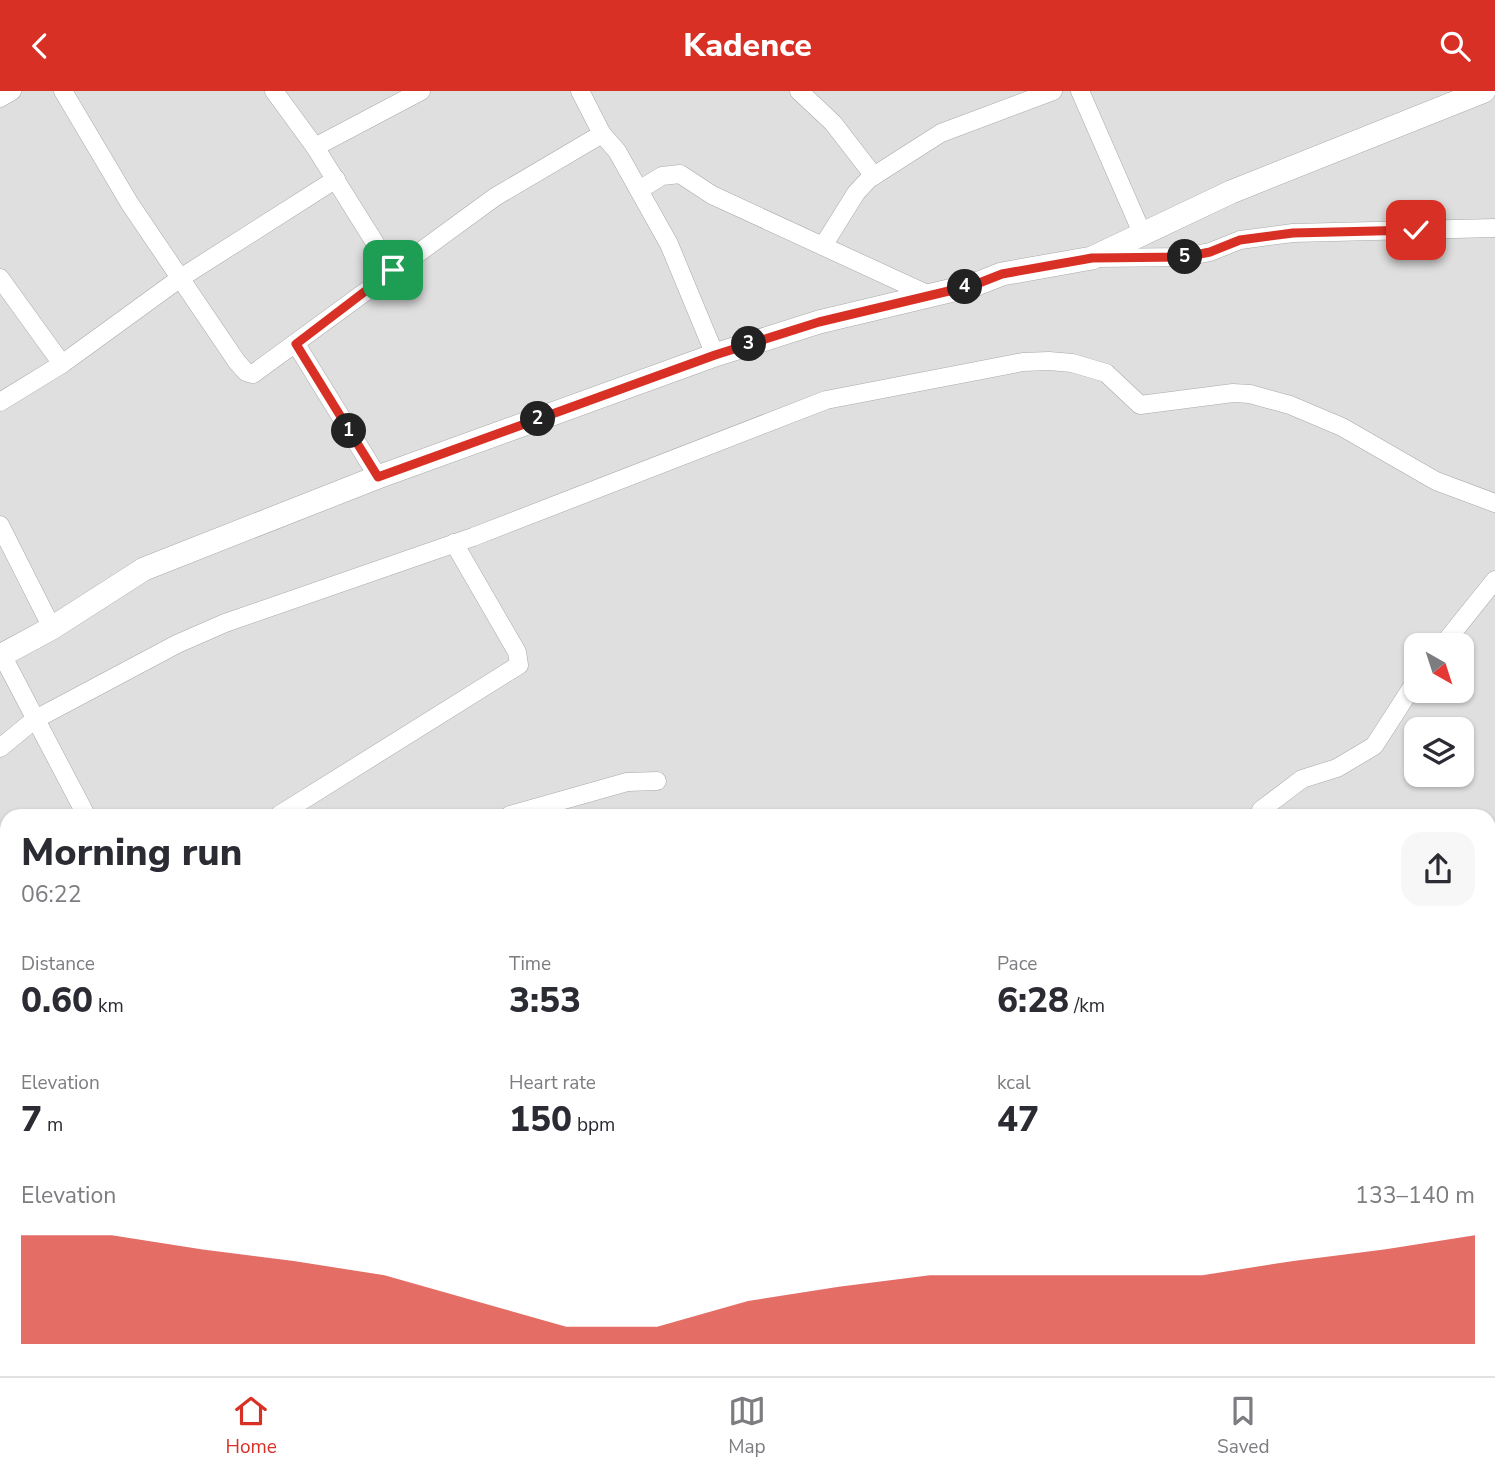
<!DOCTYPE html>
<html lang="en">
<head>
<meta charset="utf-8">
<style>
	body { margin:0; font-family:"Nunito Sans",sans-serif; background:#f7f7f7; color:#2b2b33; height:100vh; display:flex; flex-direction:column; font-size:26px; white-space:nowrap }
	* { box-sizing:border-box; margin:0 }
	p { font-size:23px; color:#7c7c81 }
	.icon { flex:none; width:38px; height:38px; fill:none; stroke:currentColor; stroke-width:2; stroke-linecap:round; stroke-linejoin:round }
	.map { position:relative; flex:1; overflow:hidden }
	.panel { position:absolute; left:0px; top:718px; width:1496px; height:569px; display:flex; flex-direction:column; background:#fff; border-radius:21px 21px 0 0; box-shadow:0 2px 5px #0004 }
	.panel>* { flex:none }
	.needle { width:46px; rotate:141deg }
	.tools { position:absolute; left:1404px; top:542px; display:grid; gap:14px }
	.tools a { display:grid; place-items:center; width:70px; height:70px; border-radius:14px; background:#fff; box-shadow:0 2px 5px #0004; font-size:35px }
	.pin { position:absolute; display:grid; place-items:center; width:60px; height:60px; color:#fff; margin:-30px; border-radius:14px; box-shadow:0 4px 10px #0006 }
	.km { position:absolute; width:35px; height:35px; margin:-18px; border-radius:50%; background:#222; color:#fff; font-size:19px; line-height:35px; text-align:center }
	.round { display:grid; place-items:center; flex:none; width:74px; height:74px; border-radius:21px; background:#f7f7f7 }
	.head { display:flex; align-items:center; justify-content:space-between; height:119px; padding:0 21px }
	h1 { font-size:38px; font-weight:800; line-height:52px }
	.metrics { display:grid; grid-template-columns:repeat(3,1fr); gap:10px; height:119px; padding:7px 21px }
	.metrics div { display:grid; align-content:center }
	.metrics b { font-size:35px; font-weight:800 }
	.metrics small { font-size:19px; font-weight:400 }
	.metrics p { font-size:19px }
	.chart { height:196px; padding:14px 21px }
	.chart p { display:flex; justify-content:space-between }
	.chart svg { width:100%; height:126px; margin-top:7px; fill:#d93025; opacity:.7 }
	header { display:flex; justify-content:space-between; align-items:center; height:91px; padding:0 21px; background:#d93025; color:#fff; font-size:32px; font-weight:800 }
	.tabs { display:flex; justify-content:space-around; align-items:center; height:98px; border-top:2px solid #e1e1e2; background:#fff; font-size:19px; color:#7c7c81 }
	.tabs a { display:grid; justify-items:center; gap:4px }
	.tabs .on { color:#d93025 }
	.map>svg:first-child { display:block }
</style>
</head>
<body>
<header><svg class="icon" aria-label="back" viewBox="0 0 24 24"><path d="M15 5l-7 7 7 7"/></svg>Kadence<svg class="icon" aria-label="search" viewBox="0 0 24 24"><circle cx="10" cy="10" r="6"/><path d="M15 15l6 6"/></svg></header>
<div class="map">
<svg width="1495" height="1285" viewBox="0 0 1495 1285">
	<rect width="100%" height="100%" fill="#f2efe9"/>
	<path fill="#e0dfdf" fill-rule="evenodd" d="M 0,0 L 1495,0 L 1495,1285 L 0,1285 ZM 1416,555 L 1461,555 L 1461,600 L 1416,600 ZM 1416,639 L 1461,639 L 1461,684 L 1416,684 ZM 7,724 L 1489,724 L 1489,1279 L 7,1279 Z"/>
	<g fill="none" stroke-linecap="round" stroke-linejoin="round">
		<g stroke="#a9a9a9" stroke-width="10">
			<g id="service">
				<polyline points="1489,893 1495,895"/>
				<polyline points="1489,1000 1495,997"/>
			</g>
		</g>
		<g stroke="#a9a9a9" stroke-width="19">
			<g id="minor">
				<polyline points="63,0 130,113 237,271 246,281 253,283 495,106 602,43"/>
				<polyline points="274,0 315,56 392,179"/>
				<polyline points="580,0 602,43 617,60 669,153 715,264"/>
				<polyline points="799,0 833,32 874,85"/>
				<polyline points="1080,0 1142,142"/>
				<polyline points="0,7 12,0"/>
				<polyline points="315,56 421,0"/>
				<polyline points="639,99 662,85 680,83 712,104 929,204"/>
				<polyline points="823,155 856,102 869,88 941,42 1053,0"/>
				<polyline points="1096,167 1185,166 1210,161 1240,149 1293,142 1495,137"/>
				<polyline points="0,187 62,273"/>
				<polyline points="296,253 378,386"/>
				<polyline points="0,311 62,273 179,188 336,88"/>
				<polyline points="0,434 52,537"/>
				<polyline points="1442,555 1495,489"/>
				<polyline points="2,564 86,724"/>
				<polyline points="0,657 34,629 177,553 225,532 473,446 826,309 1023,271 1049,270 1072,272 1106,282 1140,314 1233,302 1250,303 1290,314 1342,336 1436,390 1495,412"/>
				<polyline points="279,724 519,574 517,561 454,452"/>
				<polyline points="510,724 627,691 657,690"/>
				<polyline points="1259,724 1261,719 1302,688 1337,677 1374,655 1416,590"/>
				<polyline points="0,822 7,816"/>
				<polyline points="0,945 7,941"/>
				<polyline points="0,987 7,984"/>
				<polyline points="1489,1052 1495,1049"/>
				<polyline points="0,1111 7,1106"/>
				<polyline points="0,1223 7,1218"/>
				<polyline points="1489,1258 1495,1256"/>
				<polyline points="161,1285 162,1279"/>
				<polyline points="226,1285 257,1279"/>
				<polyline points="1090,1285 1098,1279"/>
				<polyline points="1432,1285 1443,1279"/>
			</g>
		</g>
		<g stroke="#a9a9a9" stroke-width="24">
			<polyline id="tertiary" points="0,565 52,537 144,478 378,386 715,264 819,231 974,194 1002,183 1092,167 1231,101 1484,0"/>
		</g>
		<g stroke="#dc2a67" stroke-width="32">
			<g id="trunk">
				<polyline points="1489,792 1495,793"/>
				<polyline points="600,1285 612,1279"/>
			</g>
		</g>
		<use href="#service" stroke="#fff" stroke-width="9"/>
		<use href="#minor" stroke="#fff" stroke-width="18"/>
		<use href="#tertiary" stroke="#fff" stroke-width="23"/>
		<use href="#trunk" stroke="#f2b4a3" stroke-width="30"/>
	</g>
	<g fill="none" stroke-linecap="round" stroke-linejoin="round">
		<g stroke="#fff" stroke-width="14">
			<polyline id="route" points="393,179 296,253 378,386 715,264 819,231 974,194 1002,183 1092,167 1185,166 1210,161 1240,149 1293,142 1416,139"/>
		</g>
		<use href="#route" stroke="#d93025" stroke-width="9"/>
	</g>
</svg>
<div class="tools">
<a><svg class="needle" viewBox="-14 -14 28 28"><path d="M0-13l5 13h-10z" fill="#e53935"/><path d="M0 13l5-13h-10z" fill="#7c7c81"/></svg></a>
<a><svg class="icon" aria-label="layers" viewBox="0 0 24 24"><path d="M12 4l9 5-9 5-9-5zM3 14l9 5 9-5"/></svg></a>
</div>
<div class="pin" style="left:393px;top:179px;background:#1e9e55"><svg class="icon" aria-label="arrive" viewBox="0 0 24 24"><path d="M6 21V4h12l-3 4 3 4H6"/></svg></div>
<div class="pin" style="left:1416px;top:139px;background:#d93025"><svg class="icon" aria-label="check" viewBox="0 0 24 24"><path d="M5 12l5 5 9-10"/></svg></div>
<b class="km" style="left:349px;top:340px">1</b>
<b class="km" style="left:538px;top:328px">2</b>
<b class="km" style="left:749px;top:253px">3</b>
<b class="km" style="left:965px;top:196px">4</b>
<b class="km" style="left:1185px;top:166px">5</b>
<section class="panel">
<div class="head"><div><h1>Morning run</h1><p>06:22</p></div><a class="round"><svg class="icon" aria-label="share" viewBox="0 0 24 24"><path d="M12 15V3M7 8l5-5 5 5M5 13v7h14v-7"/></svg></a></div>
<div class="metrics">
<div><p>Distance</p><b>0.60<small> km</small></b></div>
<div><p>Time</p><b>3:53</b></div>
<div><p>Pace</p><b>6:28<small> /km</small></b></div>
</div>
<div class="metrics">
<div><p>Elevation</p><b>7<small> m</small></b></div>
<div><p>Heart rate</p><b>150<small> bpm</small></b></div>
<div><p>kcal</p><b>47</b></div>
</div>
<div class="chart"><p><span>Elevation</span>133–140 m</p>
<svg viewBox="0 0 160 44" preserveAspectRatio="none"><path d="M0 44V6L10 6L20 11L30 15L40 20L50 29L60 38L70 38L80 29L90 24L100 20L110 20L120 20L130 20L140 15L150 11L160 6V44z"/></svg>
</div>
</section>
</div>
<nav class="tabs">
<a class="on"><svg class="icon" aria-label="home" viewBox="0 0 24 24"><path d="M3 11l9-7 9 7M6 9v11h12V9"/></svg>Home</a>
<a><svg class="icon" aria-label="map" viewBox="0 0 24 24"><path d="M3 6l6-2 6 2 6-2v14l-6 2-6-2-6 2zM9 4v14M15 6v14"/></svg>Map</a>
<a><svg class="icon" aria-label="saved" viewBox="0 0 24 24"><path d="M7 4h10v16l-5-4-5 4z"/></svg>Saved</a>
</nav>
</body>
</html>
